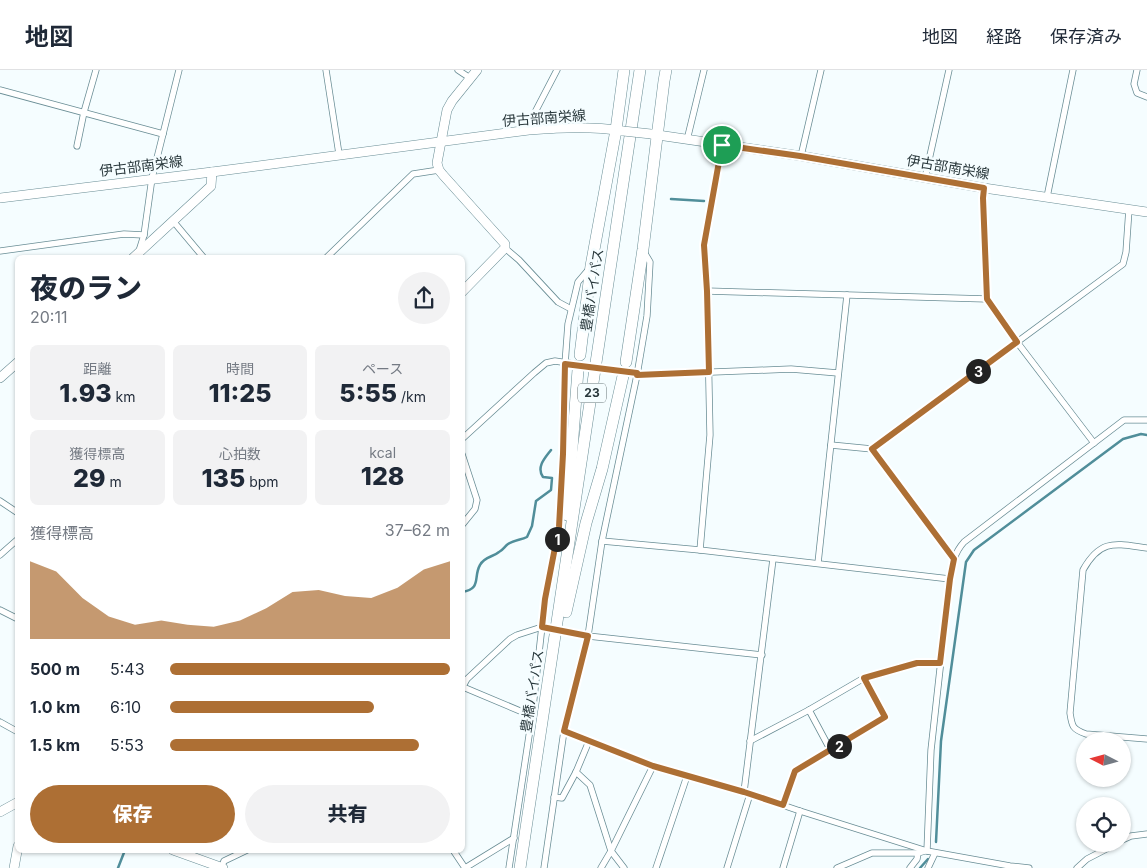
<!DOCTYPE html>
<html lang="ja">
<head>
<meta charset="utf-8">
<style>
	body { margin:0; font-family:Inter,"Noto Sans JP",sans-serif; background:#f2f2f3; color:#1f2937; height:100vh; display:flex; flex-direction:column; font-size:19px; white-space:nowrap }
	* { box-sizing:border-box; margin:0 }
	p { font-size:16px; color:#747a83 }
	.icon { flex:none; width:28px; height:28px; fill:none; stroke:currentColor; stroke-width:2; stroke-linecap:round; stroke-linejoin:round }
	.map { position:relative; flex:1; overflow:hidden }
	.sheet { position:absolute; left:15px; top:185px; width:450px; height:598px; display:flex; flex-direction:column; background:#fff; border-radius:8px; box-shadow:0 1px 4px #0004 }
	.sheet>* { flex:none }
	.needle { width:32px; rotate:276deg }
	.tools { position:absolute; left:1076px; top:662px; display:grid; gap:10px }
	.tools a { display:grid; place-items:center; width:55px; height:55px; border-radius:50%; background:#fff; box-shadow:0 1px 4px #0004; font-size:25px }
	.pin { position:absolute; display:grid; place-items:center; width:42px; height:42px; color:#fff; margin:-21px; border:2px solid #fff; border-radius:50%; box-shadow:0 1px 5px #0007 }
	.km { position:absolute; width:25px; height:25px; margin:-12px; border-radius:50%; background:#222; color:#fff; font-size:14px; line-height:25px; text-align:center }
	.round { display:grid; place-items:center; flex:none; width:52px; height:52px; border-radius:26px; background:#f2f2f3 }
	.head { display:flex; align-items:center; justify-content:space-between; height:85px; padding:0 15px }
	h1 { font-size:28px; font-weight:800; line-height:38px }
	.figures { display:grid; grid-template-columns:repeat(3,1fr); gap:8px; height:85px; padding:5px 15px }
	.figures div { display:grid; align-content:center; border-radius:8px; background:#f2f2f3; text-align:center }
	.figures b { font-size:25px; font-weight:800 }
	.figures small { font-size:14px; font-weight:400 }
	.figures p { font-size:14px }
	.chart { height:140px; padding:10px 15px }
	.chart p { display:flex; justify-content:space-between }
	.chart svg { width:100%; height:90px; margin-top:5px; fill:#ad6f34; opacity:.7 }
	.action { display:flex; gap:10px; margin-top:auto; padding:10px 15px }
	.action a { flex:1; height:58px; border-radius:30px; background:#ad6f34; color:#fff; font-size:20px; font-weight:800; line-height:58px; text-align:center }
	.action a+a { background:#f2f2f3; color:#1f2937 }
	ul { padding:0 15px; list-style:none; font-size:16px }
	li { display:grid; grid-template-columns:80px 60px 1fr; align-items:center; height:38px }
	li i { height:12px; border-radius:6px; background:#ad6f34 }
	header { display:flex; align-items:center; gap:30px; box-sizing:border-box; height:70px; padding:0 25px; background:#fff; border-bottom:1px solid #e0e1e3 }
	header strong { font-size:24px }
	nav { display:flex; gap:28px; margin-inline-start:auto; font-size:18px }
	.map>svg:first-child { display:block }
</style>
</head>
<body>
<header>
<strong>地図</strong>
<nav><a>地図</a><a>経路</a><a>保存済み</a></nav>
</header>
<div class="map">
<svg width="1147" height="798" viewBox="0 0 1147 798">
	<rect width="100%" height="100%" fill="#f5fdff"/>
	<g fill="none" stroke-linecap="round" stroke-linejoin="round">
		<g stroke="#508e9a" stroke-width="2.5">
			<polyline points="671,129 704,131"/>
			<path d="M 462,522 C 482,519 473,507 480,495 C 484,487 493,487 499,482 C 503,480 505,476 508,474 C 514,470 521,470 527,467 L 532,456 L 536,431 L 551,420 L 552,408 L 543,407 C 536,397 545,388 551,380"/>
			<polyline points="936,772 941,671 966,492 974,480 1123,369 1141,364 1147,365"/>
			<polyline points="118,798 125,780"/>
			<polyline points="920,798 928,789"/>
		</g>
		<g stroke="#698d95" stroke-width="7">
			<g id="street">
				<polyline points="326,0 339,84"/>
				<polyline points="458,0 470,8"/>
				<polyline points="1137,0 1134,14 1137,23 1147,27"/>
				<polyline points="0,20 163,64"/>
				<polyline points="529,60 533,46 557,0"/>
				<polyline points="687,70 704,0"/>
				<polyline points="77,76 84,42 96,0"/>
				<polyline points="801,86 821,0"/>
				<polyline points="925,108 949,0"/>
				<polyline points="984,118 983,128 987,229 1017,272 1094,373"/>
				<polyline points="1047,127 1073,0"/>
				<polyline points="173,151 204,188"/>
				<polyline points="505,178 519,190 558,232 571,239"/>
				<polyline points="0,181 124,164 144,165"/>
				<polyline points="139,181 144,165 152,108 179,0"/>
				<polyline points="326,188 413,104 439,100"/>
				<polyline points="707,221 987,229"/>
				<polyline points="615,300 637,303"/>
				<polyline points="637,305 791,299 838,303"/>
				<polyline points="462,369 534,303 546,293 555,291 587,296"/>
				<polyline points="831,375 872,379 1123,194 1126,182 1129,139"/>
				<polyline points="872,379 953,489"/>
				<polyline points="462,384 477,430 475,439 462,455"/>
				<polyline points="0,431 18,443"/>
				<polyline points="602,471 700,480 950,509"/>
				<path d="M 1147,478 C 1116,474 1101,468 1083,500 L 1070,643 C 1072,656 1072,659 1086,664 L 1147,669"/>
				<polyline points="700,480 710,365 707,221 704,175 722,75"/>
				<polyline points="0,485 18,469"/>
				<polyline points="818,493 847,225"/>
				<polyline points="0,540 18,549"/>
				<polyline points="588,566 762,585"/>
				<polyline points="463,617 532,646"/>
				<polyline points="462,618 467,609 510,569 517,565 542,557"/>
				<polyline points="809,640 831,681"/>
				<polyline points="0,652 18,662"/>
				<polyline points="564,661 653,696 744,722 800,741 927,781 1010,796 1029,798"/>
				<polyline points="750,671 809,640 864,608 917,593 940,593"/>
				<polyline points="576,702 590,715 611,781 624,798"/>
				<polyline points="744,722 773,489"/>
				<polyline points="554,727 562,728 576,702 589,671"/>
				<polyline points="783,735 795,701 885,647 864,608"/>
				<polyline points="1122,770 1131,766 1147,764"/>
				<polyline points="453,780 465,798"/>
				<path d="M 927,781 L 931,680 L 950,509 C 952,495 954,483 964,472 L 1124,350 L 1147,350"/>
				<polyline points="221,798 224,791 247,780"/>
				<polyline points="465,798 514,768"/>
				<polyline points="509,798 532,646 545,529 559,457 563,384 565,294 568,254 578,212 589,199"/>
				<polyline points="544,798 564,661 588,566 602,471 637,305 647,246 650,192 644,182"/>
				<polyline points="601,798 611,781 653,696"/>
				<polyline points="656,798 687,706"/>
				<polyline points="727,798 750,724"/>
				<polyline points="783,798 800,741"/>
				<polyline points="837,798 872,783 918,783 925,781"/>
				<polyline points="910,798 917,789 918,783"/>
				<polyline points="928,798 935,783"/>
				<polyline points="1077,798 1087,789 1116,774"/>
			</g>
		</g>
		<g stroke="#698d95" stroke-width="10">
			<g id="secondary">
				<polyline points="651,64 801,86 984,118 1147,142"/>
				<path d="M 0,128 L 212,102 L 529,60 C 560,58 591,56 622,61"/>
				<polyline points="133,188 211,116 212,102"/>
				<polyline points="462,222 505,178 505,174 443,105 439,100 437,93 447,40 452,31 477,0"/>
				<polyline points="0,308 18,292"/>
				<polyline points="0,742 18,732"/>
				<polyline points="173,780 223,798"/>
				<polyline points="14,798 18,776"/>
			</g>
		</g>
		<g stroke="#698d95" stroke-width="12">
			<g id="highway">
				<polyline points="580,285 591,196 616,60 624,0"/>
				<polyline points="626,292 643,179 664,11 666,0"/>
				<polyline points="567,445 578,300"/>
				<polyline points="566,542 586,453 602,399 623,306"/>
				<polyline points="520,798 640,0"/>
			</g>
		</g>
		<use href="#street" stroke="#fff" stroke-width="5.5"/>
		<use href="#secondary" stroke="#fff" stroke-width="9"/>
		<use href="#highway" stroke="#fff" stroke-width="11"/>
		<g stroke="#698d95" stroke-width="7" stroke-linecap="butt">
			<g id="street-bridge">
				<polyline points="587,296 615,300"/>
				<polyline points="542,557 588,566"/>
			</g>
		</g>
		<g stroke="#698d95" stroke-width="10" stroke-linecap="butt">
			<polyline id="secondary-bridge" points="623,61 651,64"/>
		</g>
		<use href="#street-bridge" stroke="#fff" stroke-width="5.5"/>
		<use href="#secondary-bridge" stroke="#fff" stroke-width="9"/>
	</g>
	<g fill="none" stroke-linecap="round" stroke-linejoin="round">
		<g stroke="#fff" stroke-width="10">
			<polygon id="route" points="722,75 800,86 984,118 983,128 987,229 1017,272 872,379 954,489 950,509 940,593 917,593 864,608 885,647 795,701 783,735 744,722 653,696 564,661 588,566 542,557 545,529 559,457 563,384 565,294 637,303 637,305 709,302 707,221 704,175"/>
		</g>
		<use href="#route" stroke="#ad6f34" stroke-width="6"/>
	</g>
	<g text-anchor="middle" stroke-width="5" stroke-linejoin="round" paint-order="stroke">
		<rect fill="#f5fdff" stroke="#677477" stroke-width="1" x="578" y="313.5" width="28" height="19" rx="4"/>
		<g font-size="12" font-weight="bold" fill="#2a393d">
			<text x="592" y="327">23</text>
		</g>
		<g font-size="14" fill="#2a393d" stroke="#f5fdff">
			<text transform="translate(544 48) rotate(-4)" y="5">伊古部南栄線</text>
			<text transform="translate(141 96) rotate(-7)" y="5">伊古部南栄線</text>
			<text transform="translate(948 97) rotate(10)" y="5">伊古部南栄線</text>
			<text transform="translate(592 220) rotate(-81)" y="5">豊橋バイパス</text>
			<text transform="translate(532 621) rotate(-81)" y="5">豊橋バイパス</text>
		</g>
	</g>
</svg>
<div class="tools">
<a><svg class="needle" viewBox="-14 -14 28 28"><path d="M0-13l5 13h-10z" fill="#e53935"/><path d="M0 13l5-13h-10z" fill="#747a83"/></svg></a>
<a><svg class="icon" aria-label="locate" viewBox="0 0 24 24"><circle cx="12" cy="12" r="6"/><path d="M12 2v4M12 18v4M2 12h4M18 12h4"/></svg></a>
</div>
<div class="pin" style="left:722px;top:75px;background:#1e9e55"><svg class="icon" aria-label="arrive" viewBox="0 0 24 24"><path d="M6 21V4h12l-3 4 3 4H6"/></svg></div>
<b class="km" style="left:557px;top:469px">1</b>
<b class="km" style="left:839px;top:676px">2</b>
<b class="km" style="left:978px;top:301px">3</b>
<section class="sheet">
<div class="head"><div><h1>夜のラン</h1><p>20:11</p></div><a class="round"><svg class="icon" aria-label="share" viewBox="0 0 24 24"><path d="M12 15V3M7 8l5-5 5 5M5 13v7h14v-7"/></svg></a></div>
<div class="figures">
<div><p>距離</p><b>1.93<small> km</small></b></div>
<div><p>時間</p><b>11:25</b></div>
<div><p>ペース</p><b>5:55<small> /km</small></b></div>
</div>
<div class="figures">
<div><p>獲得標高</p><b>29<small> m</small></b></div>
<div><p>心拍数</p><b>135<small> bpm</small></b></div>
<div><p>kcal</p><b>128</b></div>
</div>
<div class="chart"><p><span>獲得標高</span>37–62 m</p>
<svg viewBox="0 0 160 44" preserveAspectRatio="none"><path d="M0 44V6L10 11L20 24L30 33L40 37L50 35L60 37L70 38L80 35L90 29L100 21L110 20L120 23L130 24L140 19L150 10L160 6V44z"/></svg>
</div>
<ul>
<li><b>500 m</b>5:43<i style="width:100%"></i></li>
<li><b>1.0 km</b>6:10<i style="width:73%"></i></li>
<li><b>1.5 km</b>5:53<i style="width:89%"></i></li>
</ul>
<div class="action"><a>保存</a><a>共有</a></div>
</section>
</div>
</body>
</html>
